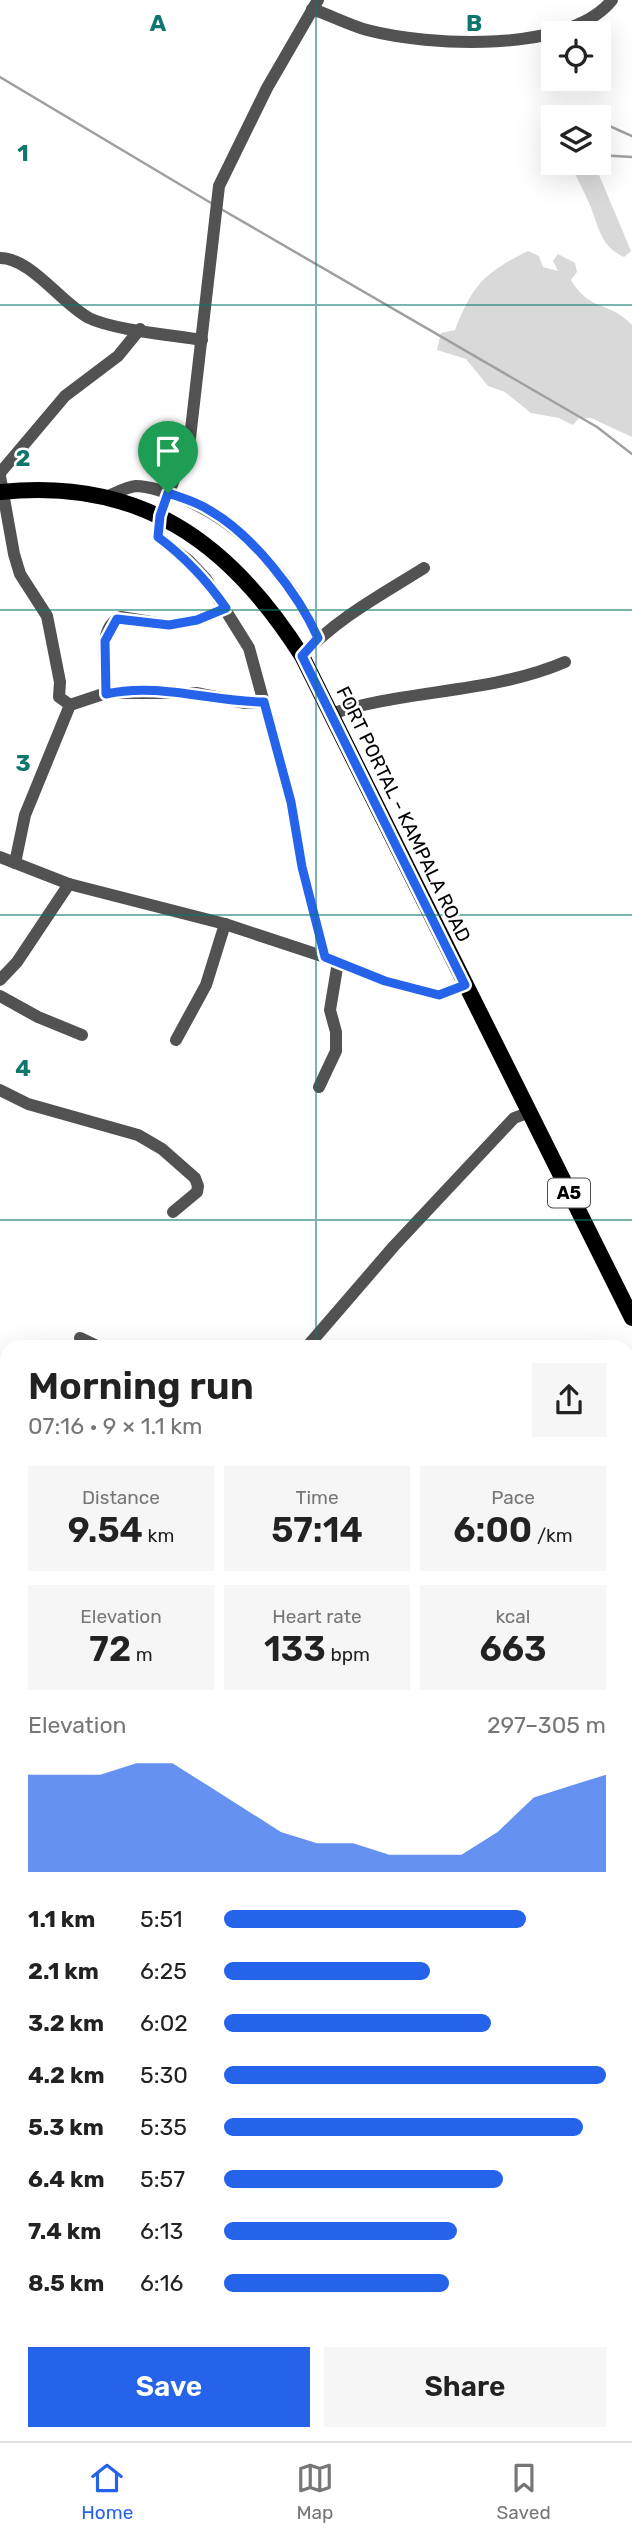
<!DOCTYPE html>
<html lang="en">
<head>
<meta charset="utf-8">
<style>
	body { margin:0; font-family:Rubik,sans-serif; background:#f6f6f6; color:#222; height:100vh; display:flex; flex-direction:column; font-size:26px; white-space:nowrap }
	* { box-sizing:border-box; margin:0 }
	p { font-size:23px; color:#767676 }
	.icon { flex:none; width:38px; height:38px; fill:none; stroke:currentColor; stroke-width:2; stroke-linecap:round; stroke-linejoin:round }
	.map { position:relative; flex:1; overflow:hidden }
	.details { position:absolute; left:0px; top:1340px; width:634px; height:1101px; display:flex; flex-direction:column; background:#fff; border-radius:21px 21px 0 0; box-shadow:0 7px 28px #0002 }
	.details>* { flex:none }
	.controls { position:absolute; left:541px; top:21px; display:grid; gap:14px }
	.controls a { display:grid; place-items:center; width:70px; height:70px; border-radius:0px; background:#fff; box-shadow:0 7px 28px #0002; font-size:35px }
	.pin { position:absolute; display:grid; place-items:center; width:60px; height:60px; color:#fff; margin:-72px -30px; border-radius:50% 50% 50% 0; rotate:-45deg; box-shadow:0 0 7px #0007 }
	.pin .icon { rotate:45deg }
	.round { display:grid; place-items:center; flex:none; width:74px; height:74px; border-radius:0px; background:#f6f6f6 }
	.head { display:flex; align-items:center; justify-content:space-between; height:119px; padding:0 28px }
	h1 { font-size:38px; font-weight:600; line-height:52px }
	.metrics { display:grid; grid-template-columns:repeat(3,1fr); gap:10px; height:119px; padding:7px 28px }
	.metrics div { display:grid; align-content:center; border-radius:0px; background:#f6f6f6; text-align:center }
	.metrics b { font-size:35px; font-weight:600 }
	.metrics small { font-size:19px; font-weight:400 }
	.metrics p { font-size:19px }
	.chart { height:196px; padding:14px 28px }
	.chart p { display:flex; justify-content:space-between }
	.chart svg { width:100%; height:126px; margin-top:7px; fill:#2563eb; opacity:.7 }
	.primary-button { display:flex; gap:14px; margin-top:auto; padding:14px 28px }
	.primary-button a { flex:1; height:80px; border-radius:0px; background:#2563eb; color:#fff; font-size:28px; font-weight:600; line-height:80px; text-align:center }
	.primary-button a+a { background:#f6f6f6; color:#222 }
	ul { padding:0 28px; list-style:none; font-size:23px }
	li { display:grid; grid-template-columns:112px 84px 1fr; align-items:center; height:52px }
	li i { height:18px; border-radius:9px; background:#2563eb }
	.tab-bar { display:flex; justify-content:space-around; align-items:center; height:98px; border-top:2px solid #e0e0e0; background:#fff; font-size:19px; color:#767676 }
	.tab-bar a { display:grid; justify-items:center; gap:4px }
	.tab-bar .active { color:#2563eb }
	.map>svg:first-child { display:block }
</style>
</head>
<body>
<div class="map">
<svg width="632" height="2441" viewBox="0 0 632 2441">
	<rect width="100%" height="100%" fill="#fff"/>
	<g fill="#d9d9d9">
		<path d="M 569,163 L 594,163 L 631,251 L 624,257 C 599,246 599,225 589,203 C 583,189 576,176 569,163 Z"/>
		<path d="M 528,251 L 539,256 L 543,267 L 558,271 L 553,261 L 558,254 L 575,263 L 577,272 L 571,280 C 591,313 609,300 632,325 L 632,437 L 591,418 L 579,418 L 573,425 L 559,418 L 531,413 L 505,392 L 488,386 L 466,359 L 437,350 L 441,333 L 455,330 C 473,284 484,273 528,251 Z"/>
		<polygon points="627,1382 632,1382 632,1442 627,1441"/>
		<polygon points="632,1479 632,1837 627,1840 626,1484"/>
		<polygon points="632,2295 632,2356 627,2374 627,2304"/>
	</g>
	<polygon fill="#a0a0a0" points="632,1837 632,1895 627,1895 627,1840"/>
	<g fill="none" stroke-linecap="round" stroke-linejoin="round">
		<g stroke="#a0a0a0" stroke-width="2.5">
			<polyline points="0,77 211,203"/>
			<polyline points="582,106 605,124 632,136"/>
			<polyline points="598,155 632,157"/>
			<polyline points="221,209 597,427 632,454"/>
			<polyline points="0,2025 7,2028"/>
			<polyline points="630,2110 632,2120"/>
			<polyline points="632,2148 632,2150"/>
			<polyline points="0,2263 7,2263"/>
			<polyline points="35,2434 38,2441"/>
			<polyline points="111,2441 134,2435"/>
		</g>
		<g stroke="#525252" stroke-width="12">
			<polyline points="318,0 267,88 219,186 190,438 160,516 158,537 188,560 206,579 249,648 291,802 302,868 325,957"/>
			<path d="M 312,9 C 330,15 349,25 367,30 C 428,46 569,54 612,0"/>
			<path d="M 0,258 C 31,258 61,303 89,318 C 113,330 173,335 202,340"/>
			<polyline points="0,473 65,396 118,356 140,329"/>
			<polyline points="0,476 14,554 20,574 47,616 60,682 59,697 70,705"/>
			<path d="M 106,497 C 116,493 126,487 136,486 C 150,486 165,492 178,497 C 240,520 291,577 318,638"/>
			<path d="M 302,656 C 337,618 381,595 424,568"/>
			<polyline points="106,693 196,693 245,703 264,702"/>
			<path d="M 331,714 C 407,689 490,694 565,662"/>
			<polyline points="0,857 69,884 225,924 325,957 385,981 439,995 465,985"/>
			<path d="M 15,863 L 25,815 L 70,705 L 106,693 C 109,671 94,629 121,617 L 169,625 L 197,620 L 226,608"/>
			<polyline points="0,980 17,962 69,884"/>
			<polyline points="0,996 38,1017 82,1035"/>
			<polyline points="176,1040 206,985 225,924"/>
			<polyline points="319,1087 336,1051 336,1032 330,1010 338,962"/>
			<polyline points="0,1090 28,1104 138,1135 162,1149 195,1178 198,1186 197,1192 173,1212"/>
			<polyline points="80,1338 101,1348"/>
			<polyline points="306,1348 394,1246 514,1118 530,1112"/>
			<polyline points="0,1398 7,1401"/>
			<polyline points="0,1553 7,1541"/>
		</g>
		<path stroke="#000" stroke-width="16" d="M 0,492 C 140,477 230,542 302,656 L 632,1318"/>
		<g stroke="#000" stroke-width="19">
			<polyline points="626,2413 632,2389"/>
			<polyline points="626,2441 632,2423"/>
		</g>
	</g>
	<g fill="none" stroke-linecap="round" stroke-linejoin="round">
		<g stroke="#fff" stroke-width="14">
			<path id="route" d="M 168,493 C 182,498 197,502 209,510 C 252,534 298,593 318,638 L 302,656 L 465,985 L 439,995 L 385,981 L 325,957 L 302,867 L 291,802 L 264,702 C 211,702 159,682 106,694 L 105,641 L 117,619 L 169,625 L 197,620 L 226,608 C 206,579 186,558 158,537 L 160,516 Z"/>
		</g>
		<use href="#route" stroke="#2563eb" stroke-width="9"/>
	</g>
	<path fill="none" stroke="#0f766e" stroke-width="2" stroke-opacity="0.55" d="M 316,0 L 316,1348M 0,305 L 632,305M 0,610 L 632,610M 0,915 L 632,915M 0,1220 L 632,1220M 0,1526 L 7,1526M 626,1526 L 632,1526M 0,1831 L 7,1831M 626,1831 L 632,1831M 0,2136 L 7,2136M 626,2136 L 632,2136M 316,2434 L 316,2441"/>
	<g text-anchor="middle" stroke-width="5" stroke-linejoin="round" paint-order="stroke">
		<rect fill="#fff" stroke="#4c4c4c" stroke-width="2" x="548" y="1178.5" width="42" height="29" rx="5"/>
		<g font-size="18" font-weight="bold" fill="#000">
			<text x="569" y="1199">A5</text>
		</g>
		<g font-size="19" fill="#000" stroke="#fff">
			<text transform="translate(404 814) rotate(64)" y="7">FORT PORTAL - KAMPALA ROAD</text>
		</g>
	</g>
	<g font-size="23" text-anchor="middle" font-weight="bold" fill="#0f766e" stroke="#fff" stroke-width="5" stroke-linejoin="round" paint-order="stroke">
		<text x="158" y="31">A</text>
		<text x="474" y="31">B</text>
		<text x="23" y="161">1</text>
		<text x="23" y="466">2</text>
		<text x="23" y="771">3</text>
		<text x="23" y="1076">4</text>
	</g>
</svg>
<div class="controls">
<a><svg class="icon" aria-label="locate" viewBox="0 0 24 24"><circle cx="12" cy="12" r="6"/><path d="M12 2v4M12 18v4M2 12h4M18 12h4"/></svg></a>
<a><svg class="icon" aria-label="layers" viewBox="0 0 24 24"><path d="M12 4l9 5-9 5-9-5zM3 14l9 5 9-5"/></svg></a>
</div>
<div class="pin" style="left:168px;top:493px;background:#1e9e55"><svg class="icon" aria-label="arrive" viewBox="0 0 24 24"><path d="M6 21V4h12l-3 4 3 4H6"/></svg></div>
<section class="details">
<div class="head"><div><h1>Morning run</h1><p>07:16 · 9 × 1.1 km</p></div><a class="round"><svg class="icon" aria-label="share" viewBox="0 0 24 24"><path d="M12 15V3M7 8l5-5 5 5M5 13v7h14v-7"/></svg></a></div>
<div class="metrics">
<div><p>Distance</p><b>9.54<small> km</small></b></div>
<div><p>Time</p><b>57:14</b></div>
<div><p>Pace</p><b>6:00<small> /km</small></b></div>
</div>
<div class="metrics">
<div><p>Elevation</p><b>72<small> m</small></b></div>
<div><p>Heart rate</p><b>133<small> bpm</small></b></div>
<div><p>kcal</p><b>663</b></div>
</div>
<div class="chart"><p><span>Elevation</span>297–305 m</p>
<svg viewBox="0 0 160 44" preserveAspectRatio="none"><path d="M0 44V10L10 10L20 10L30 6L40 6L50 14L60 22L70 30L80 34L90 34L100 38L110 38L120 38L130 30L140 18L150 14L160 10V44z"/></svg>
</div>
<ul>
<li><b>1.1 km</b>5:51<i style="width:79%"></i></li>
<li><b>2.1 km</b>6:25<i style="width:54%"></i></li>
<li><b>3.2 km</b>6:02<i style="width:70%"></i></li>
<li><b>4.2 km</b>5:30<i style="width:100%"></i></li>
<li><b>5.3 km</b>5:35<i style="width:94%"></i></li>
<li><b>6.4 km</b>5:57<i style="width:73%"></i></li>
<li><b>7.4 km</b>6:13<i style="width:61%"></i></li>
<li><b>8.5 km</b>6:16<i style="width:59%"></i></li>
</ul>
<div class="primary-button"><a>Save</a><a>Share</a></div>
</section>
</div>
<nav class="tab-bar">
<a class="active"><svg class="icon" aria-label="home" viewBox="0 0 24 24"><path d="M3 11l9-7 9 7M6 9v11h12V9"/></svg>Home</a>
<a><svg class="icon" aria-label="map" viewBox="0 0 24 24"><path d="M3 6l6-2 6 2 6-2v14l-6 2-6-2-6 2zM9 4v14M15 6v14"/></svg>Map</a>
<a><svg class="icon" aria-label="saved" viewBox="0 0 24 24"><path d="M7 4h10v16l-5-4-5 4z"/></svg>Saved</a>
</nav>
</body>
</html>
